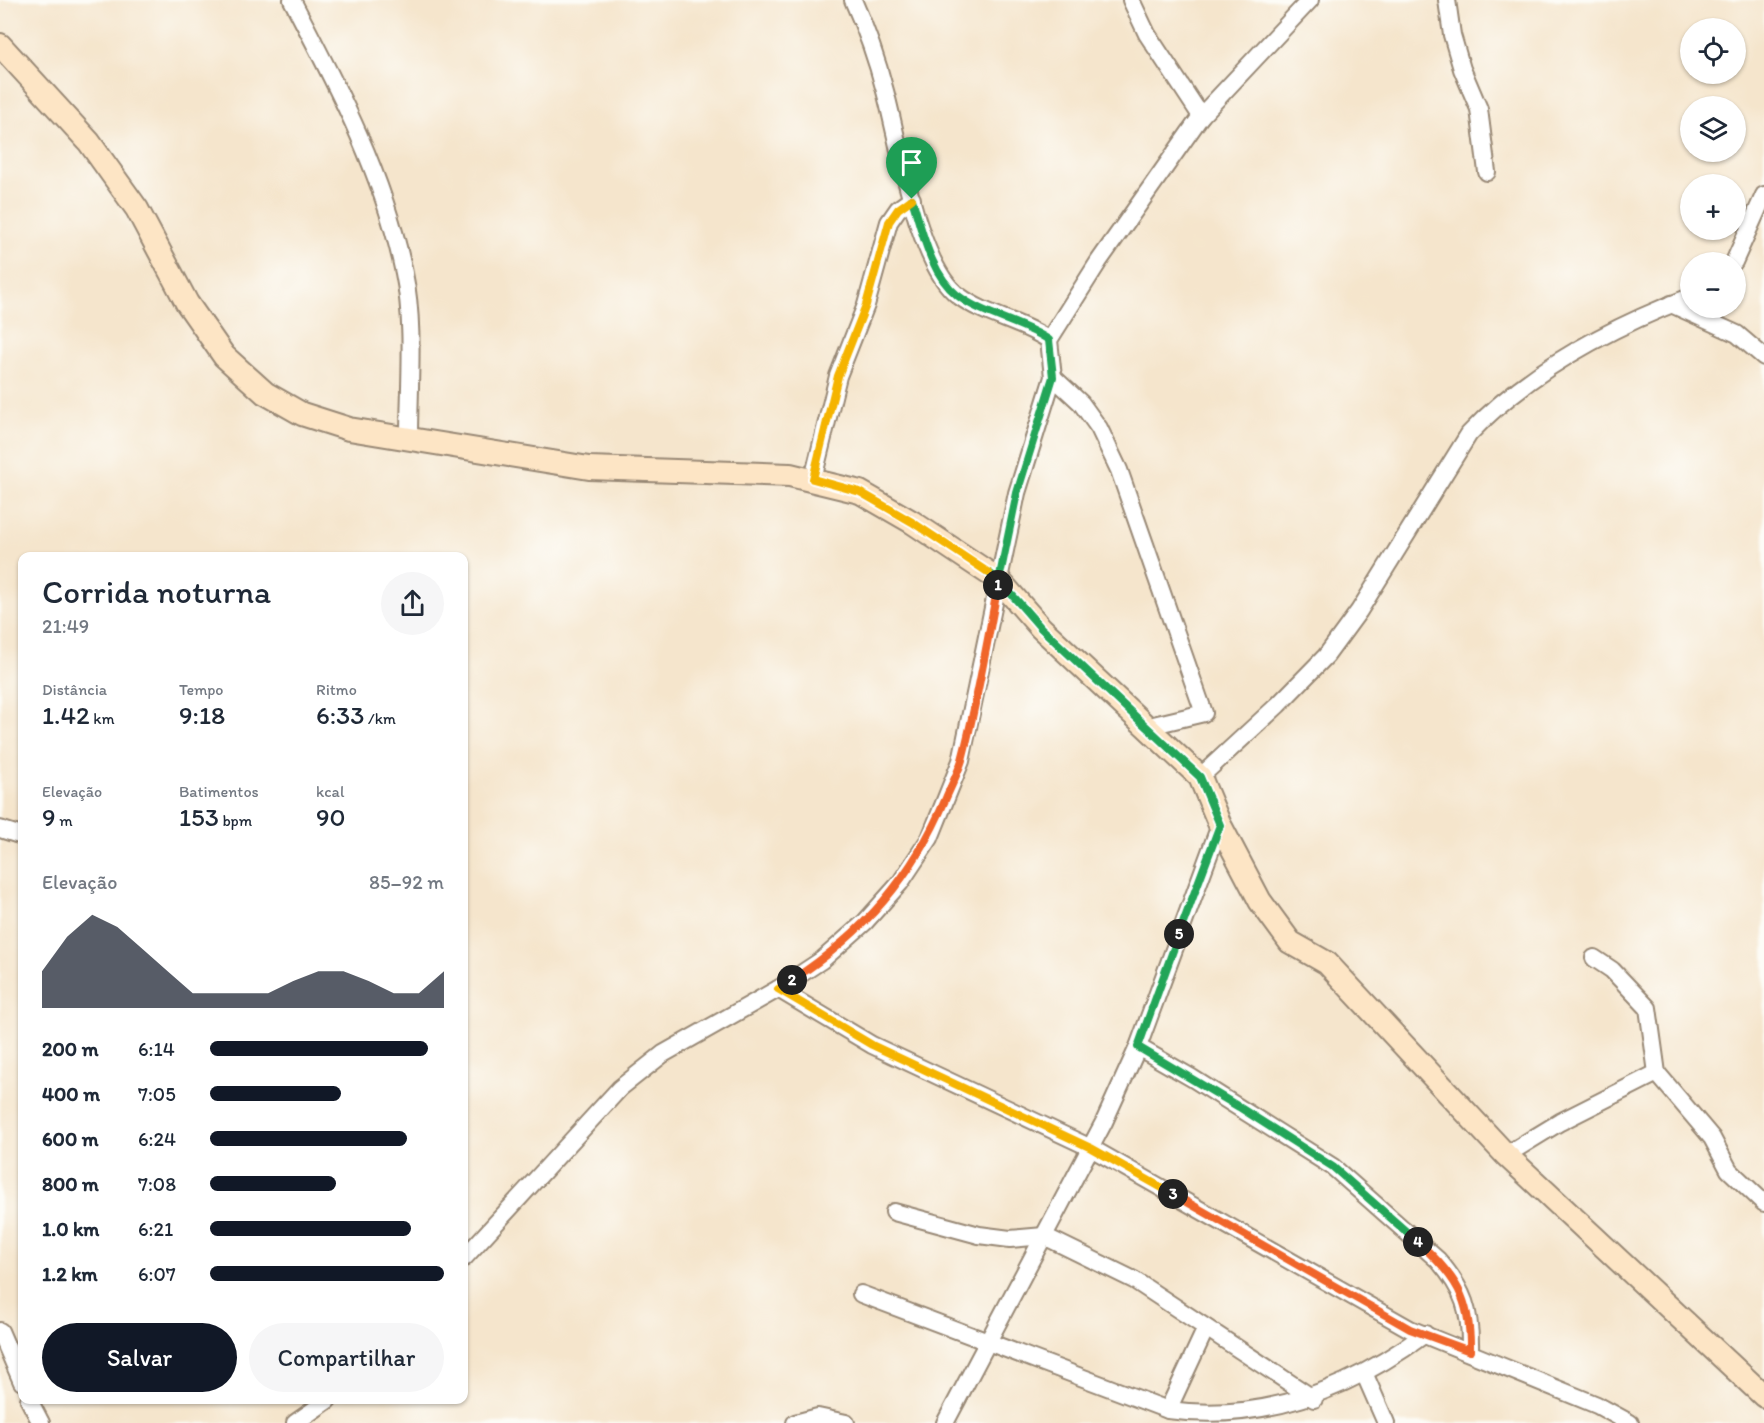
<!DOCTYPE html>
<html lang="pt">
<head>
<meta charset="utf-8">
<style>
	body { margin:0; font-family:Itim,sans-serif; background:#f6f6f7; color:#1f2937; height:100vh; display:flex; flex-direction:column; font-size:22px; white-space:nowrap }
	* { box-sizing:border-box; margin:0 }
	p { font-size:20px; color:#747a83 }
	.icon { flex:none; width:33px; height:33px; fill:none; stroke:currentColor; stroke-width:2; stroke-linecap:round; stroke-linejoin:round }
	.map { position:relative; flex:1; overflow:hidden }
	.details { position:absolute; left:18px; top:552px; width:450px; height:852px; display:flex; flex-direction:column; background:#fff; border-radius:12px; box-shadow:0 2px 4px #0004 }
	.details>* { flex:none }
	.tools { position:absolute; left:1680px; top:18px; display:grid; gap:12px }
	.tools a { display:grid; place-items:center; width:66px; height:66px; border-radius:50%; background:#fff; box-shadow:0 2px 4px #0004; font-size:30px }
	.pin { position:absolute; display:grid; place-items:center; width:51px; height:51px; color:#fff; margin:-62px -26px; border-radius:50% 50% 50% 0; rotate:-45deg; box-shadow:0 0 6px #0007 }
	.pin .icon { rotate:45deg }
	.km { position:absolute; width:30px; height:30px; margin:-15px; border-radius:50%; background:#222; color:#fff; font-size:16px; line-height:30px; text-align:center }
	.round { display:grid; place-items:center; flex:none; width:63px; height:63px; border-radius:32px; background:#f6f6f7 }
	.headline { display:flex; align-items:center; justify-content:space-between; height:102px; padding:0 24px }
	h1 { font-size:33px; font-weight:600; line-height:45px }
	.stats { display:grid; grid-template-columns:repeat(3,1fr); gap:9px; height:102px; padding:6px 24px }
	.stats div { display:grid; align-content:center }
	.stats b { font-size:26px; font-weight:600 }
	.stats small { font-size:16px; font-weight:400 }
	.stats p { font-size:16px }
	.chart { height:168px; padding:12px 24px }
	.chart p { display:flex; justify-content:space-between }
	.chart svg { width:100%; height:108px; margin-top:6px; fill:#111827; opacity:.7 }
	.cta { display:flex; gap:12px; margin-top:auto; padding:12px 24px }
	.cta a { flex:1; height:69px; border-radius:36px; background:#111827; color:#fff; font-size:24px; font-weight:600; line-height:69px; text-align:center }
	.cta a+a { background:#f6f6f7; color:#1f2937 }
	ul { padding:0 24px; list-style:none; font-size:20px }
	li { display:grid; grid-template-columns:96px 72px 1fr; align-items:center; height:45px }
	li i { height:15px; border-radius:8px; background:#111827 }
	.map>svg:first-child { display:block }
</style>
</head>
<body>
<div class="map">
<svg width="1764" height="1423" viewBox="0 0 1764 1423">
	<rect width="100%" height="100%" fill="#fdfcf7"/>
	<filter id="ink" filterUnits="userSpaceOnUse"><feTurbulence type="fractalNoise" baseFrequency=".0167" numOctaves="2"/><feDisplacementMap in="SourceGraphic" scale="12" xChannelSelector="R" yChannelSelector="G"/><feConvolveMatrix kernelMatrix="1 2 1 2 8 2 1 2 1" color-interpolation-filters="sRGB"/></filter>
	<filter id="wash" filterUnits="userSpaceOnUse"><feTurbulence type="fractalNoise" baseFrequency=".008" numOctaves="4" result="noise"/><feDisplacementMap in="SourceGraphic" scale="24" xChannelSelector="R" yChannelSelector="G"/><feGaussianBlur stdDeviation="1.35" result="paint"/><feColorMatrix in="noise" values="0 0 0 0 0 0 0 0 0 0 0 0 0 0 0 0 0 1.4 0 .05"/><feComposite in="paint" operator="in"/></filter>
	<g filter="url(#wash)">
		<rect width="100%" height="100%" fill="#f5e5cc"/>
	</g>
	<g filter="url(#ink)">
		<g fill="none" stroke-linecap="round" stroke-linejoin="round">
			<g stroke="#988875" stroke-width="20">
				<g id="street">
					<path d="M 292,0 C 338,88 384,175 404,273 C 415,325 409,384 409,437"/>
					<path d="M 853,0 C 866,29 877,60 885,91 C 899,141 917,266 959,296 C 986,316 1021,321 1049,340"/>
					<polyline points="1131,0 1147,34 1201,116"/>
					<polyline points="1447,0 1452,35 1462,69 1479,109 1487,172"/>
					<polyline points="1734,262 1764,195"/>
					<polyline points="1671,304 1737,334 1764,357"/>
					<polyline points="1053,377 1081,403 1099,428 1119,470 1204,713 1145,727"/>
					<polyline points="813,479 838,376 866,305 889,222 898,209 912,199"/>
					<path d="M 1200,777 L 1278,705 L 1326,656 L 1359,611 L 1469,434 C 1529,370 1609,328 1690,297"/>
					<polyline points="0,829 22,836"/>
					<polyline points="1594,958 1612,970 1648,1008 1657,1073 1712,1138 1729,1170 1764,1203"/>
					<polyline points="778,989 872,1045 1091,1148 1410,1329 1597,1405 1630,1423"/>
					<path d="M 1138,1047 L 1192,1078 L 1333,1167 L 1438,1260 C 1464,1290 1471,1311 1470,1351"/>
					<polyline points="1506,1155 1560,1122 1657,1073"/>
					<polyline points="894,1212 979,1235 1010,1239 1044,1236 1134,1280 1314,1399"/>
					<polyline points="464,1258 620,1088 663,1054 778,989 822,960 865,922 900,883 930,838 961,761 1017,493 1053,377 1049,340 1099,261 1201,116 1310,0"/>
					<path d="M 861,1294 L 1168,1410 C 1264,1423 1349,1390 1425,1334"/>
					<polyline points="0,1331 22,1382"/>
					<polyline points="1365,1375 1386,1423"/>
					<polyline points="29,1400 41,1423"/>
					<polyline points="1168,1410 1206,1328"/>
					<polyline points="295,1423 328,1400"/>
					<polyline points="795,1423 818,1417 846,1423"/>
					<polyline points="945,1423 1104,1122 1138,1047 1220,825"/>
				</g>
			</g>
			<g stroke="#988875" stroke-width="26">
				<polyline id="secondary" points="0,45 89,142 137,209 187,303 224,356 265,393 302,414 349,429 589,468 790,475 860,492 912,522 999,580 1041,628 1200,777 1220,825 1260,901 1290,942 1327,963 1506,1155 1764,1396"/>
			</g>
			<use href="#street" stroke="#fff" stroke-width="16"/>
			<use href="#secondary" stroke="#fde5c5" stroke-width="22"/>
		</g>
	</g>
	<g fill="none" stroke-linecap="round" stroke-linejoin="round" filter="url(#ink)">
		<g stroke="#fff" stroke-width="12">
			<path id="split-1" d="M 912,199 C 922,230 930,273 957,295 C 984,316 1021,321 1049,340 L 1053,377 L 1017,493 L 998,585"/>
		</g>
		<g stroke="#fff" stroke-width="12">
			<path id="split-2" d="M 792,980 C 864,933 913,877 946,798 C 951,786 958,773 962,760 C 977,703 987,643 998,585"/>
		</g>
		<g stroke="#fff" stroke-width="12">
			<polyline id="split-3" points="792,980 778,989 872,1045 1091,1148 1173,1194"/>
		</g>
		<g stroke="#fff" stroke-width="12">
			<path id="split-4" d="M 1173,1194 L 1410,1329 L 1470,1351 C 1471,1299 1456,1276 1418,1242"/>
		</g>
		<g stroke="#fff" stroke-width="12">
			<polyline id="split-5" points="1179,934 1138,1047 1239,1107 1333,1167 1418,1242"/>
		</g>
		<g stroke="#fff" stroke-width="12">
			<polyline id="split-6" points="989,573 999,580 1041,628 1200,777 1220,825 1179,934"/>
		</g>
		<g stroke="#fff" stroke-width="12">
			<polyline id="split-7" points="912,199 898,209 889,222 866,305 838,376 813,479 860,492 912,522 989,573"/>
		</g>
		<use href="#split-1" stroke="#22a559" stroke-width="8"/>
		<use href="#split-2" stroke="#f0652b" stroke-width="8"/>
		<use href="#split-3" stroke="#f5b400" stroke-width="8"/>
		<use href="#split-4" stroke="#f0652b" stroke-width="8"/>
		<use href="#split-5" stroke="#22a559" stroke-width="8"/>
		<use href="#split-6" stroke="#22a559" stroke-width="8"/>
		<use href="#split-7" stroke="#f5b400" stroke-width="8"/>
	</g>
</svg>
<div class="tools">
<a><svg class="icon" aria-label="locate" viewBox="0 0 24 24"><circle cx="12" cy="12" r="6"/><path d="M12 2v4M12 18v4M2 12h4M18 12h4"/></svg></a>
<a><svg class="icon" aria-label="layers" viewBox="0 0 24 24"><path d="M12 4l9 5-9 5-9-5zM3 14l9 5 9-5"/></svg></a>
<a>+</a>
<a>−</a>
</div>
<div class="pin" style="left:912px;top:199px;background:#1e9e55"><svg class="icon" aria-label="arrive" viewBox="0 0 24 24"><path d="M6 21V4h12l-3 4 3 4H6"/></svg></div>
<b class="km" style="left:998px;top:585px">1</b>
<b class="km" style="left:792px;top:980px">2</b>
<b class="km" style="left:1173px;top:1194px">3</b>
<b class="km" style="left:1418px;top:1242px">4</b>
<b class="km" style="left:1179px;top:934px">5</b>
<section class="details">
<div class="headline"><div><h1>Corrida noturna</h1><p>21:49</p></div><a class="round"><svg class="icon" aria-label="share" viewBox="0 0 24 24"><path d="M12 15V3M7 8l5-5 5 5M5 13v7h14v-7"/></svg></a></div>
<div class="stats">
<div><p>Distância</p><b>1.42<small> km</small></b></div>
<div><p>Tempo</p><b>9:18</b></div>
<div><p>Ritmo</p><b>6:33<small> /km</small></b></div>
</div>
<div class="stats">
<div><p>Elevação</p><b>9<small> m</small></b></div>
<div><p>Batimentos</p><b>153<small> bpm</small></b></div>
<div><p>kcal</p><b>90</b></div>
</div>
<div class="chart"><p><span>Elevação</span>85–92 m</p>
<svg viewBox="0 0 160 44" preserveAspectRatio="none"><path d="M0 44V29L10 15L20 6L30 11L40 20L50 29L60 38L70 38L80 38L90 38L100 33L110 29L120 29L130 33L140 38L150 38L160 29V44z"/></svg>
</div>
<ul>
<li><b>200 m</b>6:14<i style="width:93%"></i></li>
<li><b>400 m</b>7:05<i style="width:56%"></i></li>
<li><b>600 m</b>6:24<i style="width:84%"></i></li>
<li><b>800 m</b>7:08<i style="width:54%"></i></li>
<li><b>1.0 km</b>6:21<i style="width:86%"></i></li>
<li><b>1.2 km</b>6:07<i style="width:100%"></i></li>
</ul>
<div class="cta"><a>Salvar</a><a>Compartilhar</a></div>
</section>
</div>
</body>
</html>
